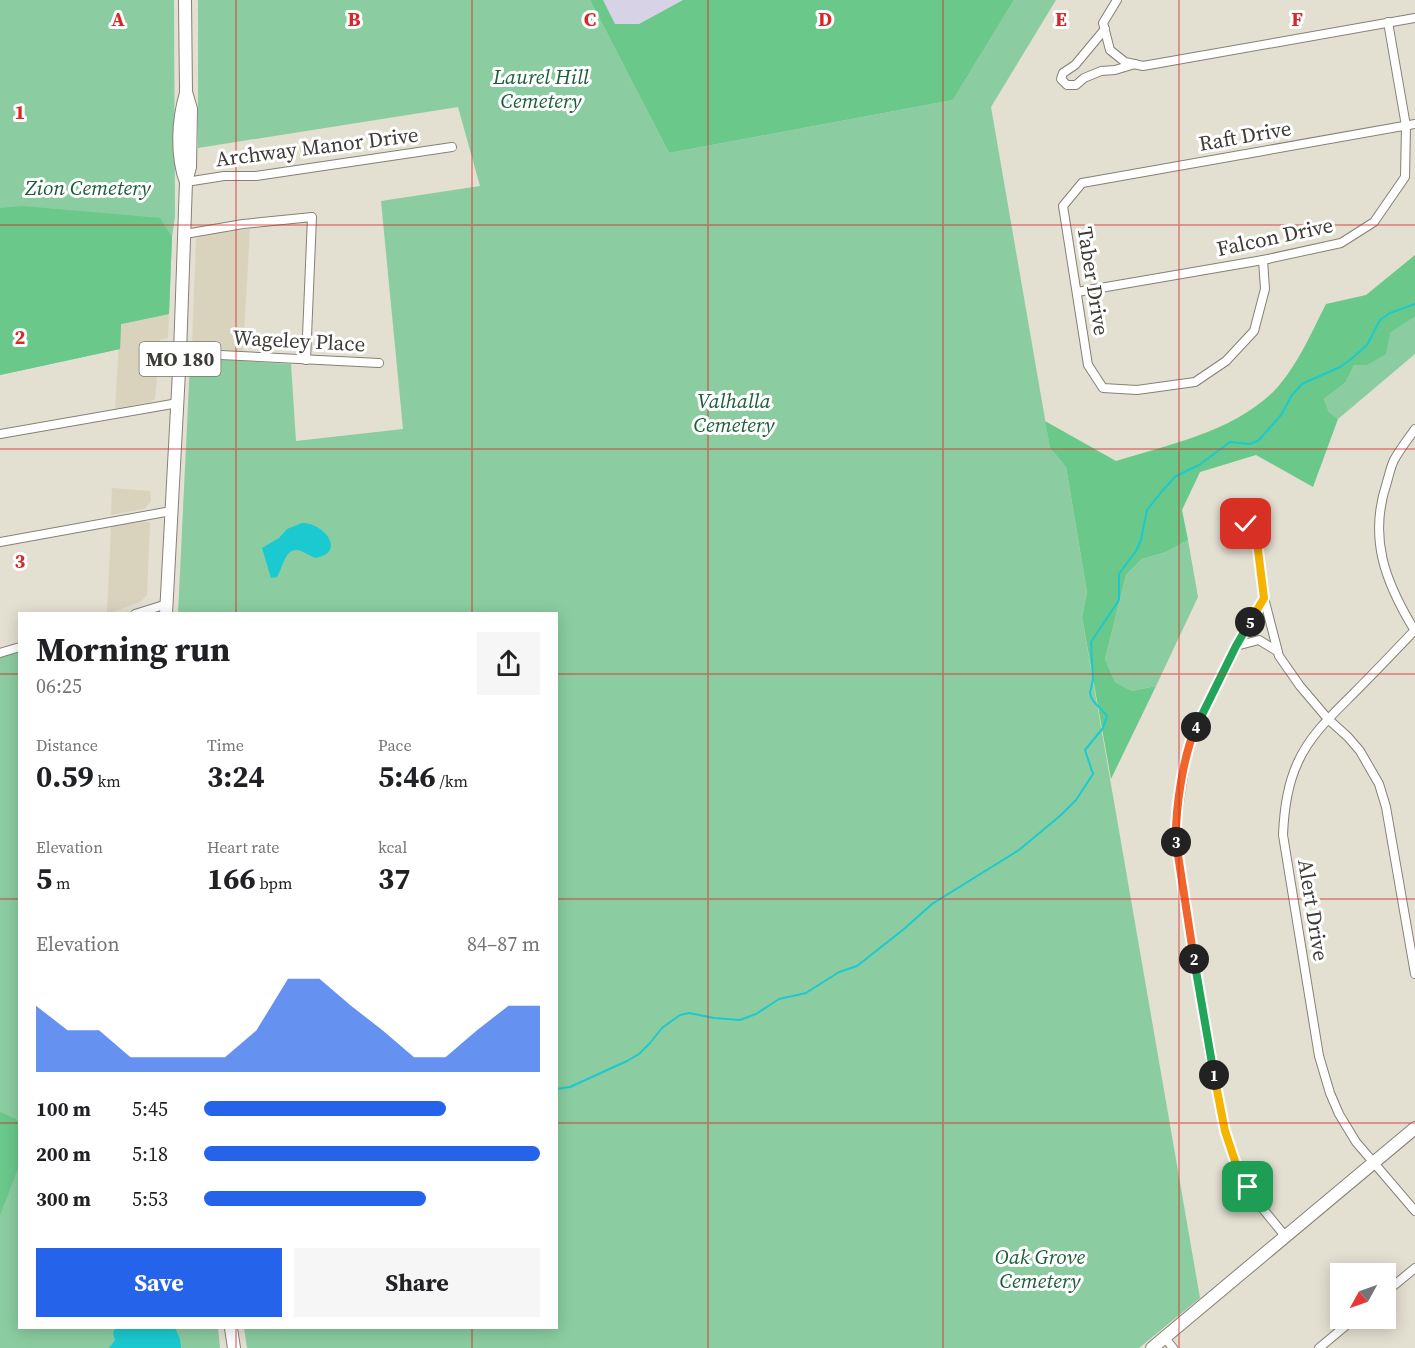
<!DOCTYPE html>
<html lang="en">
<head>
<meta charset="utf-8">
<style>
	body { margin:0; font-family:"Source Serif 4",serif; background:#f6f6f6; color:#202124; height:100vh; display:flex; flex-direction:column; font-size:22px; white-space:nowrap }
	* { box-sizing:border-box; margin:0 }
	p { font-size:20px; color:#757577 }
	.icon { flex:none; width:33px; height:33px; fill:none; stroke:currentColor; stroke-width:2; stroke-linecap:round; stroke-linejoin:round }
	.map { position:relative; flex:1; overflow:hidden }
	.sheet { position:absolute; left:18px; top:612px; width:540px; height:717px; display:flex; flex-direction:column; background:#fff; border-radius:0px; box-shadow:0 3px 15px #0003 }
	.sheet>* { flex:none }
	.needle { width:39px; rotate:230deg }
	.buttons { position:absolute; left:1330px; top:1263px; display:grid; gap:12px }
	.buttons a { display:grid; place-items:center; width:66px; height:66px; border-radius:0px; background:#fff; box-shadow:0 3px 15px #0003; font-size:30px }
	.pin { position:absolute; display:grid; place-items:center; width:51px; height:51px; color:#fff; margin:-26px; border-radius:12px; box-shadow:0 3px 9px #0006 }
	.km { position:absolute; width:30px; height:30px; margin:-15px; border-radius:50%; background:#222; color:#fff; font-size:16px; line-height:30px; text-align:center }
	.round { display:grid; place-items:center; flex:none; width:63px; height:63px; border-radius:0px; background:#f6f6f6 }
	.overview { display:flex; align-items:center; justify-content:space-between; height:102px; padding:0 18px }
	h1 { font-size:33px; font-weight:700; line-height:45px }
	.figures { display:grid; grid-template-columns:repeat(3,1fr); gap:9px; height:102px; padding:6px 18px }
	.figures div { display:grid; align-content:center }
	.figures b { font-size:30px; font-weight:700 }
	.figures small { font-size:16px; font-weight:400 }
	.figures p { font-size:16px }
	.chart { height:168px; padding:12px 18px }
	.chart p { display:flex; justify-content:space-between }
	.chart svg { width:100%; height:108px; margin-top:6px; fill:#2563eb; opacity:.7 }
	.action { display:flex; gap:12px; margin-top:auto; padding:12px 18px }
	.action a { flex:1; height:69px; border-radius:0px; background:#2563eb; color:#fff; font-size:24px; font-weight:700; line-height:69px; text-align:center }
	.action a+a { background:#f6f6f6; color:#202124 }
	ul { padding:0 18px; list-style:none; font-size:20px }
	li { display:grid; grid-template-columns:96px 72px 1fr; align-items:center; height:45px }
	li i { height:15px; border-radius:8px; background:#2563eb }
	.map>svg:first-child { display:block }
</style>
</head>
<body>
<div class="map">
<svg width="1415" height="1348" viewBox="0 0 1415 1348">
	<rect width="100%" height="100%" fill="#e3dfd1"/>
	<g fill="#d9d3be">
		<polygon points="250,229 243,352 195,349 192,344 196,239 202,235"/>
		<polygon points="169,314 168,338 160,340 155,399 150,402 115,409 120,324"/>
		<polygon points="112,488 150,491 151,501 144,509 111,515"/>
		<polygon points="139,520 150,523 147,595 140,602 107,614 111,526"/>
	</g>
	<polygon fill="#d8d2e7" points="603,0 683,0 639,24 615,24"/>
	<g fill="#8bcda0">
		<polygon points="0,0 174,0 175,217 172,237 169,314 121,324 120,349 0,375"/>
		<polygon points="198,0 590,0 669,153 953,100 1014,0 1056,0 991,107 1050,448 1066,467 1087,592 1082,617 1200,1298 1139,1348 247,1348 244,1328 556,1328 556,614 178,614 190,363 195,358 291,364 296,441 403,429 381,201 480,186 458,107 198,148"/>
		<polygon points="1415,317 1415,354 1338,419 1329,412 1324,399 1346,382 1354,365 1390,333"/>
		<polygon points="1188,540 1198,597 1156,686 1132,691 1115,682 1105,659 1126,575 1142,559 1166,552"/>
		<polygon points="19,652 20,1328 218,1328 220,1348 0,1348 0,658"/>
	</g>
	<g fill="#6ac88b">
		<polygon points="590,0 603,0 615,24 639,24 683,0 1014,0 953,100 669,153"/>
		<polygon points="22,206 160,218 172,237 169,314 121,324 120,349 0,375 0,208"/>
		<path d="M 1415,255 L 1415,317 L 1390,333 L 1386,354 L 1367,365 L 1354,365 L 1346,382 L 1324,399 L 1329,412 L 1338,419 L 1313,487 L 1256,455 L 1200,472 L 1182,510 L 1188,540 L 1166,552 L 1142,559 L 1126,575 L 1105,659 L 1115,682 L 1132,691 L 1156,686 L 1111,779 L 1082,617 L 1087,592 L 1066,467 L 1050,448 L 1045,421 L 1116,461 C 1170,444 1232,432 1274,391 C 1297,367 1311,333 1326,304 L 1366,295 Z"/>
		<polygon points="0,1112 18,1120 20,1126 19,1166 0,1215"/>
	</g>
	<g fill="#1bcad1">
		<path d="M 302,523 C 325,523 347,553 315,558 C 310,556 306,553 301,551 C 285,545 283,568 277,577 L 271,578 L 262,548 L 279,538 L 287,529 Z"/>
		<polygon points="115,1328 175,1328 180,1339 181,1348 109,1348 115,1340 113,1333"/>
	</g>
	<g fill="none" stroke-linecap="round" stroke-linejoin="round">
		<path stroke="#1bcad1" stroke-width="2" d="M 556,1089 L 570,1087 L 627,1061 L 639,1054 L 650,1043 L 662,1028 L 680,1015 L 689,1013 L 714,1018 L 740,1020 L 756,1014 L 779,999 L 806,993 L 839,972 L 857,966 L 904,929 L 932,904 L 1019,850 L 1061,815 L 1076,800 L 1093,774 L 1085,750 L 1103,728 L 1107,716 C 1101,707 1092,704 1090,693 L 1093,680 L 1091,642 L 1119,600 L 1119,574 L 1136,551 L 1141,540 L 1147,510 L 1163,490 L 1176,476 L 1199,465 L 1230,442 L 1250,444 L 1258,441 L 1281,415 L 1292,395 L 1302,384 L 1340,367 L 1350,360 L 1367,345 L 1380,320 L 1390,313 L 1415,304"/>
		<g stroke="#858175" stroke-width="10">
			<g id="minor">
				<polyline points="1117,0 1103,23 1110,50 1125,62 1143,66 1415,18"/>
				<polyline points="1105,29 1075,65 1063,73 1061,79 1067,85 1076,85 1084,78 1101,71 1115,70 1135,64"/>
				<polyline points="186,182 224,176 256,176 452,147"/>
				<polyline points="185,234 243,224 312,217 306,360"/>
				<polyline points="1263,260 1265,289 1254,331 1226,361 1195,382 1137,390 1103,388 1088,365 1063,206 1082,183 1415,124"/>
				<polyline points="1077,292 1263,260 1341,243 1374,222 1405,177 1406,126 1388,22"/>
				<polyline points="180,353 379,363"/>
				<path d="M 1415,429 C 1408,439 1400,449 1394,460 C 1391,466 1389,475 1387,482 C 1368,538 1385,582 1415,631"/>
				<polyline points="0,434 178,403"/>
				<circle cx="1255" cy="525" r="9"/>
				<polyline points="1256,534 1264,598 1279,656 1300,686 1328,719 1348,737 1360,751 1379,784 1386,807 1415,974"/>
				<polyline points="0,542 171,511"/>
				<polyline points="1264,598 1236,646 1194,730 1186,757 1176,822 1176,841 1209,1051 1225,1131 1235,1161 1254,1198 1285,1236"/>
				<polyline points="135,614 167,604"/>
				<path d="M 1415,630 C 1394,652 1374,673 1353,694 C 1333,714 1310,735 1298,762 C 1287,785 1284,810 1283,835 L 1319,1056 L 1330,1093 L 1339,1114 L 1356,1142 L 1415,1211"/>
				<polyline points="1236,646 1259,640 1277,651"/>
				<polyline points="0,653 20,647"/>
				<polyline points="1386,1292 1415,1268"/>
				<polyline points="1165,1338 1173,1348"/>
				<polyline points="1319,1348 1355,1318"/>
			</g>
		</g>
		<g stroke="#858175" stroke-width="14">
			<g id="primary">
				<path d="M 186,182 C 176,155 178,120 186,93"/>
				<polyline points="166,614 180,353 186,182 190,167 191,109 186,92 185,0"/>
				<polyline points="231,1328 234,1348"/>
				<polyline points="1152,1348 1415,1128"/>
			</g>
		</g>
		<use href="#minor" stroke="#fff" stroke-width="8"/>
		<use href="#primary" stroke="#fff" stroke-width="12"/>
	</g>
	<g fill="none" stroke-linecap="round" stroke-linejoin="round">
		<g stroke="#fff" stroke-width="12">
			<polyline id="split-1" points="1214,1075 1225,1131 1235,1161 1248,1187"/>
		</g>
		<g stroke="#fff" stroke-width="12">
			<polyline id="split-2" points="1194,959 1214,1075"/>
		</g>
		<g stroke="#fff" stroke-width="12">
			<polyline id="split-3" points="1176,842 1194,959"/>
		</g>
		<g stroke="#fff" stroke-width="12">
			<path id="split-4" d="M 1176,842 C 1175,810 1183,756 1196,727"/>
		</g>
		<g stroke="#fff" stroke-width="12">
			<polyline id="split-5" points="1196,727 1236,646 1250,622"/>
		</g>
		<g stroke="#fff" stroke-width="12">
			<path id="split-6" d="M 1246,524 C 1246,530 1250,533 1256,534 L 1264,598 L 1250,622"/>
		</g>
		<use href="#split-1" stroke="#f5b400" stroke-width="8"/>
		<use href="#split-2" stroke="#22a559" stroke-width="8"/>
		<use href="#split-3" stroke="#f0652b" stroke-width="8"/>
		<use href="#split-4" stroke="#f0652b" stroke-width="8"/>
		<use href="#split-5" stroke="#22a559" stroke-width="8"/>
		<use href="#split-6" stroke="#f5b400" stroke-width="8"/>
	</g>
	<path fill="none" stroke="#d62828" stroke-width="1.5" stroke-opacity="0.55" d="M 236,0 L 236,614M 472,0 L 472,614M 708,0 L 708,1348M 943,0 L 943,1348M 1179,0 L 1179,1348M 0,225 L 1415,225M 0,449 L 1415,449M 0,674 L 20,674M 556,674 L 1415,674M 0,899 L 20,899M 556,899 L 1415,899M 0,1123 L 20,1123M 556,1123 L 1415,1123M 236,1328 L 236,1348M 472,1328 L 472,1348"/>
	<g text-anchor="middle" stroke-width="6" stroke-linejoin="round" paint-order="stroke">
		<rect fill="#fff" stroke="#787672" stroke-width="1.5" x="139.5" y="342" width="81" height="34" rx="4.5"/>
		<g font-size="20" font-weight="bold" fill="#3e3c36">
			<text x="180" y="366">MO 180</text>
		</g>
		<g font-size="21" font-style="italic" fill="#1b5f38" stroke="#fff">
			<text x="541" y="84">Laurel Hill<tspan x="541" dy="24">Cemetery</tspan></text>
			<text x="88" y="195">Zion Cemetery</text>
			<text x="734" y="408">Valhalla<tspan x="734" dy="24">Cemetery</tspan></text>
			<text x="1040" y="1264">Oak Grove<tspan x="1040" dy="24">Cemetery</tspan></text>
		</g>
		<g font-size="21" fill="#3e3c36" stroke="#fff">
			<text transform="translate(1245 136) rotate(-10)" y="7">Raft Drive</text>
			<text transform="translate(317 147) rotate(-7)" y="7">Archway Manor Drive</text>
			<text transform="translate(1275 237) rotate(-12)" y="7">Falcon Drive</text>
			<text transform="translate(1093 281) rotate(81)" y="7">Taber Drive</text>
			<text transform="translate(299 341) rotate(3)" y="7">Wageley Place</text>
			<text transform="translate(1313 910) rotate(81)" y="7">Alert Drive</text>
		</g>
	</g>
	<g font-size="20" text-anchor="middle" font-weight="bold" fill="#d62828" stroke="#fff" stroke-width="6" stroke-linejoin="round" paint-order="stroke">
		<text x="118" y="26">A</text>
		<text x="354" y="26">B</text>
		<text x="590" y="26">C</text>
		<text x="825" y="26">D</text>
		<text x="1061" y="26">E</text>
		<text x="1297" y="26">F</text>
		<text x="20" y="119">1</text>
		<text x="20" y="344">2</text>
		<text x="20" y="568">3</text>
	</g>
</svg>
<div class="buttons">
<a><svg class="needle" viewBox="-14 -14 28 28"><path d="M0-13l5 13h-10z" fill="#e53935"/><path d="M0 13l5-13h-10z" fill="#757577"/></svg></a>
</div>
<div class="pin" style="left:1248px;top:1187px;background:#1e9e55"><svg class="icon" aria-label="arrive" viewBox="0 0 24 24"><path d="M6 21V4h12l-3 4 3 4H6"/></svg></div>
<div class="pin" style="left:1246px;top:524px;background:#d93025"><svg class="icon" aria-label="check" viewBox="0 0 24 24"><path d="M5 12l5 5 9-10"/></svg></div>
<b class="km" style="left:1214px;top:1075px">1</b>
<b class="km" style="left:1194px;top:959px">2</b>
<b class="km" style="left:1176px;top:842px">3</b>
<b class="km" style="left:1196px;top:727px">4</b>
<b class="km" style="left:1250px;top:622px">5</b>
<section class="sheet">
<div class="overview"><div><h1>Morning run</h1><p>06:25</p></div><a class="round"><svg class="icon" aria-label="share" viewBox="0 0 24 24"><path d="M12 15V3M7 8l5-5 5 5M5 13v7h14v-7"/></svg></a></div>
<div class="figures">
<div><p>Distance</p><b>0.59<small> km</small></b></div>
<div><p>Time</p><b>3:24</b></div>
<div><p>Pace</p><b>5:46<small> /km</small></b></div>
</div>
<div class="figures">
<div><p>Elevation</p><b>5<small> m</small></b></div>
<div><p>Heart rate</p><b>166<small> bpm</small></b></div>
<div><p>kcal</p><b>37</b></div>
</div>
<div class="chart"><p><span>Elevation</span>84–87 m</p>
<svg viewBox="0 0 160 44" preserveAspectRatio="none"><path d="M0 44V17L10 27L20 27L30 38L40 38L50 38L60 38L70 27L80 6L90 6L100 17L110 27L120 38L130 38L140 27L150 17L160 17V44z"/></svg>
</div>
<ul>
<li><b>100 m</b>5:45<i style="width:72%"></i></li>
<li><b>200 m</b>5:18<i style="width:100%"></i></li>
<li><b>300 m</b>5:53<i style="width:66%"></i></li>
</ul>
<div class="action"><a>Save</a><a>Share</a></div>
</section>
</div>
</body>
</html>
